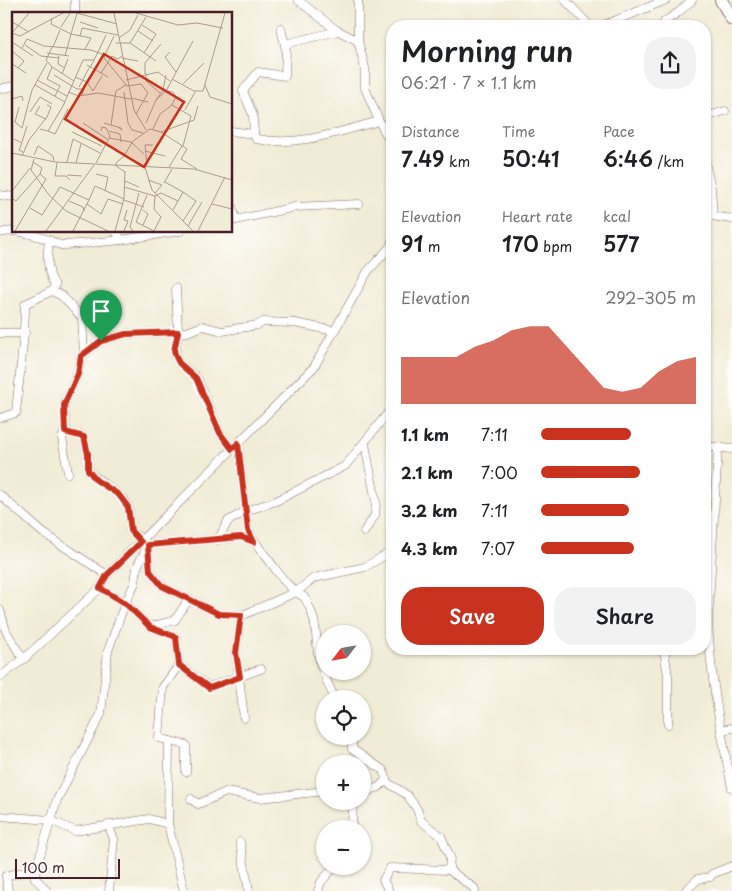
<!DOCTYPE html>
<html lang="en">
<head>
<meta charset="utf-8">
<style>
	body { margin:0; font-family:"Playpen Sans",sans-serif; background:#f2f2f2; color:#202124; height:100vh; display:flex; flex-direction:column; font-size:19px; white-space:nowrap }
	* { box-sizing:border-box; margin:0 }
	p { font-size:16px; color:#757577 }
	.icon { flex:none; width:28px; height:28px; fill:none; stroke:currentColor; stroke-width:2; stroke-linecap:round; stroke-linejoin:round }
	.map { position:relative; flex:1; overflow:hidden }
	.side { position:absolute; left:386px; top:20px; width:325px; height:635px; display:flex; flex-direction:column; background:#fff; border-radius:20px; box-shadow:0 1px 4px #0004 }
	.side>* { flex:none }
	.needle { width:32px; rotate:239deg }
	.fabs { position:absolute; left:316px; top:625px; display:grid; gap:10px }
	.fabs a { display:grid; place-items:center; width:55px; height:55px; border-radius:50%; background:#fff; box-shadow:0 1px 4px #0004; font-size:25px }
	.scale { position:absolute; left:15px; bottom:12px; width:105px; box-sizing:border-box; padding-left:5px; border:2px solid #4a1f2b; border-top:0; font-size:14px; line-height:18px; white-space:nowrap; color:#4a1f2b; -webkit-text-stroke:4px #fdfcf7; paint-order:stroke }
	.pin { position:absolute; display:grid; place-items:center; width:42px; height:42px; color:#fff; margin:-51px -21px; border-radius:50% 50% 50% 0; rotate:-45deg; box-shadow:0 0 5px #0007 }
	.pin .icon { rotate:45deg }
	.round { display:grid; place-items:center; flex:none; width:52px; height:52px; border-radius:20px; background:#f2f2f2 }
	.overview { display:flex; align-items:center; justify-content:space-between; height:85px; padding:0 15px }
	h1 { font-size:28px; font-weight:600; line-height:38px }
	.stats { display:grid; grid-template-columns:repeat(3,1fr); gap:8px; height:85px; padding:5px 15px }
	.stats div { display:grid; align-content:center }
	.stats b { font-size:21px; font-weight:600 }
	.stats small { font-size:14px; font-weight:400 }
	.stats p { font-size:14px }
	.chart { height:140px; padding:10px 15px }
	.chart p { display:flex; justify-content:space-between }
	.chart svg { width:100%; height:90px; margin-top:5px; fill:#c8321e; opacity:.7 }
	.primary-button { display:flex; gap:10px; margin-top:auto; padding:10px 15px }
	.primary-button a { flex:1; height:58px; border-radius:20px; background:#c8321e; color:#fff; font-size:20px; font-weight:600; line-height:58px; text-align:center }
	.primary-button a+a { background:#f2f2f2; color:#202124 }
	ul { padding:0 15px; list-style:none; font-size:16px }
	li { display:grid; grid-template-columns:80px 60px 1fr; align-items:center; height:38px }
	li i { height:12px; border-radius:6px; background:#c8321e }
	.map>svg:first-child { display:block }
</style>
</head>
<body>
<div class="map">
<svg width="732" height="891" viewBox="0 0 732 891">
	<rect width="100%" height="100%" fill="#fdfcf7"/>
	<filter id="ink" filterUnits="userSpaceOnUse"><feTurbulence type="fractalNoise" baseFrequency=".02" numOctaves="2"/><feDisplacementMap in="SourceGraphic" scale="10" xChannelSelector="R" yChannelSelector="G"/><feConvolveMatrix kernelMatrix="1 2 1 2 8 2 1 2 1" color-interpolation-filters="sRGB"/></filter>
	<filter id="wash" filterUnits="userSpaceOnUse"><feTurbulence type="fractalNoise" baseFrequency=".0096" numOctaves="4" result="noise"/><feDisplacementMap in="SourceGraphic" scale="20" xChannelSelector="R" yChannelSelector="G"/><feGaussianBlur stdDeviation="1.12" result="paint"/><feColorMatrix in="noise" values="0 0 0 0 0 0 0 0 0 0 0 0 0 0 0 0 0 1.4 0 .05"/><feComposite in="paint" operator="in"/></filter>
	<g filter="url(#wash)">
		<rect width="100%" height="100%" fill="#f1ecd5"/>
	</g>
	<g filter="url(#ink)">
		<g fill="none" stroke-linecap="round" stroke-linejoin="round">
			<g stroke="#846766" stroke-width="9">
				<g id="minor">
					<polyline points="75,0 75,14"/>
					<polyline points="298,0 335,29 358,41"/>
					<polyline points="358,0 358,41 365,68 365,88 379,121 392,145"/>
					<polyline points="565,0 590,26"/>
					<polyline points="602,26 666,0"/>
					<polyline points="663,26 664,22 679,12 692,0"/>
					<polyline points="285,44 338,31"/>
					<polyline points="0,89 14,86"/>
					<polyline points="705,117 725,111"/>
					<path d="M 231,131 L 254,134 L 256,139 C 298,147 338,132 379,121"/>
					<polyline points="254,134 253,115 243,91 258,72 285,76 286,50 281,28"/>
					<polyline points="705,162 711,188 713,216"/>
					<polyline points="0,195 14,197"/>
					<polyline points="231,203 236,220"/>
					<polyline points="705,215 732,219"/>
					<polyline points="231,221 295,207 359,204"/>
					<polyline points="116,231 121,240 180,231"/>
					<path d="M 0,233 C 16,228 34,235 49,240 C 54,242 59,246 63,245 C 83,244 102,242 121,240"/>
					<polyline points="176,288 178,332 175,351 176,357 179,363 197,378 220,433 232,449"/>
					<polyline points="52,291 62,296 82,318 84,354"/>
					<polyline points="0,333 25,333"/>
					<path d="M 0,418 L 16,413 C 19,377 25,341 25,304 L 52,291 L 55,285 C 46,273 47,255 49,240"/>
					<path d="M 238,443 L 248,530 C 254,543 263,552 271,563 C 282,578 287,587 304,597 C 319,622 314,632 319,658 C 322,673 329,686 335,699"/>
					<polyline points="705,446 732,449"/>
					<path d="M 718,448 L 708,620 C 710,677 721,732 732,788"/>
					<polyline points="68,473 62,438 66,429 64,405 78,373 81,356 101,341 126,334 187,332 203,326 222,331 258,325 263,322 295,323 335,331"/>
					<polyline points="0,495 42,532 107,575"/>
					<polyline points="364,532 375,515 376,502 365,444"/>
					<polyline points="218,540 228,521 246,511 276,501 345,466 392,408"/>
					<polyline points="254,542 241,537 148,545 150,571 162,586 219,614 243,615 296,592 314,578 365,567 392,551"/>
					<polyline points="100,588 125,603 150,627 175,620 189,599"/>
					<polyline points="0,610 6,631 23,659"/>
					<polyline points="241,615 236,653 244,718"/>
					<polyline points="150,627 176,637 179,665 209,687 261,669"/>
					<polyline points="664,649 668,676 668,724"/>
					<polyline points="179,665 163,687 159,738 186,745 186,772"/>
					<polyline points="0,677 25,658 100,588 107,575 314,367 368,271 391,246 392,241"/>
					<polyline points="721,730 732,728"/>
					<polyline points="352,736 352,749 383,770 386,778 385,781 407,795 417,809 421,821 441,836 450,857 449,870 474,888 475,891"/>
					<polyline points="169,741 168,824 184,891"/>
					<polyline points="362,793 379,787 385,781"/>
					<polyline points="191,799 198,804 226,792 260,798 325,791"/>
					<polyline points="0,816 50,820 75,831 149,819 168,824"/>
					<polyline points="108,825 114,839 109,891"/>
					<polyline points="352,829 353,801"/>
					<polyline points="240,842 249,891"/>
					<polyline points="36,869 35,878 47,891"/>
					<path d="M 8,891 L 6,876 L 36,869 L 57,800 L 101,714 L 108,651 L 125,603 L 135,583 L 137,567 L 148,545 L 131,531 C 130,524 130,514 128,507 C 123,493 98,482 88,470 L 88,454 L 84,437 L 65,432"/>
					<polyline points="318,891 321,882 335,866"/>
					<polyline points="389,891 383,880 390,868 449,870"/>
					<polyline points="685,891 698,879 710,877 712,874 732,866"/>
				</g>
			</g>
			<g stroke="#846766" stroke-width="14">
				<polyline id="trunk" points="721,0 732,19"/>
			</g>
			<use href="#minor" stroke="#fff" stroke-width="8"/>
			<use href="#trunk" stroke="#fff" stroke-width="12"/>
		</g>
	</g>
	<g fill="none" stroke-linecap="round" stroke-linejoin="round" filter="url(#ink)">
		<g stroke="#fff" stroke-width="10">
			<polygon id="route" points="178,332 174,351 176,357 179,363 196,378 220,433 232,449 238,443 248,530 254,542 241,537 148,545 150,571 162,586 219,614 241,615 236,653 240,677 209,688 179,665 176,637 150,627 125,603 100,588 107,575 141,542 131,531 128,507 119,495 96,480 88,470 88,454 84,437 65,432 64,405 78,374 81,356 101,341 126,334"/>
		</g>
		<use href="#route" stroke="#c8321e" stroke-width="6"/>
	</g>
	<g transform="translate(12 12)">
		<rect width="220" height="220" fill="#f1ecd5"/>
		<path fill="none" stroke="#ae9a91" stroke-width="1" d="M 65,1 L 59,22 L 79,26 L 73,37M 65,1 L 105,12M 102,1 L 122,98 L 134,118M 124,1 L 166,13 L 185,11 L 211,16M 40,6 L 39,12 L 59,22 L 53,44M 0,10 L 17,20M 68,10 L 86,16M 130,13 L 144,22 L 132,41M 49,15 L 58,1M 126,19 L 141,29M 0,21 L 8,24 L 51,1M 0,21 L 17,1M 68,24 L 70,16 L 106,23M 107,26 L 118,18 L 126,3M 0,30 L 21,44M 104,31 L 118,31 L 144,49M 118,31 L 134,5M 13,33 L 29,44 L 47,46M 40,35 L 34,48 L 40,55 L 35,67 L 48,74 L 43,84M 41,35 L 48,18M 10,36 L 15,27 L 32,34 L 79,38 L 93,43 L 92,46 L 115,74 L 129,72M 0,39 L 12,49 L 6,56M 86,40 L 94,23M 158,40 L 153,45 L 164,60M 35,41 L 57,44M 93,43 L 102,24M 47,44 L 46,52 L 53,56M 110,46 L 126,49M 0,52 L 14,61M 75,53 L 96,65M 40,55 L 62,69M 78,56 L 86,40M 89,61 L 100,44 L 106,47 L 110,44M 134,61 L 134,69 L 148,81M 50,62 L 56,47M 133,62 L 133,51 L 149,32M 42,63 L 65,77 L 72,77 L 70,83M 63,65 L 75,70 L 81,79M 160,67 L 182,79 L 191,79 L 213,1M 25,68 L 55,84M 114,68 L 146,60 L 158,69M 171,72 L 192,51M 23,73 L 53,90M 193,73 L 198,85 L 220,92M 67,75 L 77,56M 81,79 L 90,64M 154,79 L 181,29M 56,80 L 67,84 L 86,81 L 119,87M 112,80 L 116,111 L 120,118 L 131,121M 119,86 L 136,90M 0,87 L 10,84 L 11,89M 144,88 L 151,78 L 154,63M 160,93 L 179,104 L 171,134M 28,94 L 23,102 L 34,107M 7,95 L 3,110 L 10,116 L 20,78 L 35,51M 173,98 L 183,80M 18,100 L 28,85 L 40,92M 124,102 L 136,81 L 129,72M 71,111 L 95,127M 92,111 L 109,116 L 110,118 L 106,115M 134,111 L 144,88 L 154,79 L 161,80 L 164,85 L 159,94 L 148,102 L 141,117M 62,113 L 93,130M 99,113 L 104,79 L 114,73M 28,117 L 36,119 L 51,94 L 71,48 L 82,48M 36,119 L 43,122 L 56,97M 97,119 L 108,122 L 109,130M 60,120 L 90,134M 149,120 L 182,108 L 186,94M 97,126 L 119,130 L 132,142M 2,127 L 10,131 L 7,138 L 11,140M 10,130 L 15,114M 133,139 L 153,144M 0,141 L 43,150 L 182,157 L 220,168M 22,143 L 26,134 L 41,144 L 42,149M 10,144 L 17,128 L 35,105 L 39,95 L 35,93M 22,147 L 19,158 L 37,183 L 54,199 L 96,219M 55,150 L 61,127 L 88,141M 45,151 L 43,164 L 54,164 L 58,168M 64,151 L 69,132M 84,151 L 98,124 L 94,116 L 90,115 L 89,119M 135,154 L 133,133 L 141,133M 133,155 L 140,178 L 181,219M 157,155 L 170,134M 113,160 L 104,154 L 104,151 L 112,144 L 121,129 L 138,117 L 149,120 L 172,135 L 175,137 L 169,147 L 185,157M 84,162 L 96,165 L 93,179M 55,163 L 70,164M 136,168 L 150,173 L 143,181M 113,169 L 127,175M 153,170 L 171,180M 152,171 L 160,157M 112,175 L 143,184 L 142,197 L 149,205 L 142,219M 0,179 L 18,156M 135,183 L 124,210 L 142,219M 143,184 L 149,181 L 166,189M 0,186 L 4,189 L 28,162 L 30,156 L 21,150M 77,188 L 83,174 L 112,187M 112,188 L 132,195M 57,189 L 71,195 L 72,199M 75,192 L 89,202 L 96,187 L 111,192M 200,192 L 220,197M 18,196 L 30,203 L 48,175 L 77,188 L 61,219M 131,198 L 136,202 L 131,213M 161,198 L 171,180 L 184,189 L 171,209M 176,214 L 190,190M 3,219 L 34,167 L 28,162M 34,219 L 82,153M 103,219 L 112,187 L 113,159M 112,219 L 116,209 L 112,208 L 115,198M 121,219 L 118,215 L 127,181M 186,219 L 213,165"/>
		<path fill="#c8321e" fill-opacity="0.15" stroke="#c8321e" stroke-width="2.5" d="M 92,42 L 172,90 L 132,155 L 53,107 Z"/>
		<rect width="220" height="220" fill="none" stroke="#4a1f2b" stroke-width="2.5"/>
	</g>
</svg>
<div class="fabs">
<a><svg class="needle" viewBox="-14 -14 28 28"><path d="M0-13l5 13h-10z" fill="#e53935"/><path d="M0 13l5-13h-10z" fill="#757577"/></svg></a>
<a><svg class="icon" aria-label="locate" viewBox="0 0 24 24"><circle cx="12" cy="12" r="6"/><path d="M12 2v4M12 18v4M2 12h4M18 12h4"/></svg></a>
<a>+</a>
<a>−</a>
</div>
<div class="scale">100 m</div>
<div class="pin" style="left:101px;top:341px;background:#1e9e55"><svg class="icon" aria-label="arrive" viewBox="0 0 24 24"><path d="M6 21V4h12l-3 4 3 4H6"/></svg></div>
<section class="side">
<div class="overview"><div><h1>Morning run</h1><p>06:21 · 7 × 1.1 km</p></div><a class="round"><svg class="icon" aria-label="share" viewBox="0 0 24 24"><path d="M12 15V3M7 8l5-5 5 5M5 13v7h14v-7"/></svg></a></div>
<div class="stats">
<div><p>Distance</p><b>7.49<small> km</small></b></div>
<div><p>Time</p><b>50:41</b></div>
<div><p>Pace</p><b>6:46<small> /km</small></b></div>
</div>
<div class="stats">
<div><p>Elevation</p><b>91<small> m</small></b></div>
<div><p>Heart rate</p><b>170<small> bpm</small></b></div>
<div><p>kcal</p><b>577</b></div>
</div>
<div class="chart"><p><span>Elevation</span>292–305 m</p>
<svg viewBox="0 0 160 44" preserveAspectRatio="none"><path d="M0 44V21L10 21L20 21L30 21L40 16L50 13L60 8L70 6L80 6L90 16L100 26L110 36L120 38L130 36L140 28L150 23L160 21V44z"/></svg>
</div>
<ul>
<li><b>1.1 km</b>7:11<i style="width:58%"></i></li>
<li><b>2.1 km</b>7:00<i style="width:64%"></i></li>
<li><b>3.2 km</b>7:11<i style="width:57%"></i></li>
<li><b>4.3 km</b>7:07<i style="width:60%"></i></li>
</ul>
<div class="primary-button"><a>Save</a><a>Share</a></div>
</section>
</div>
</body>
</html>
